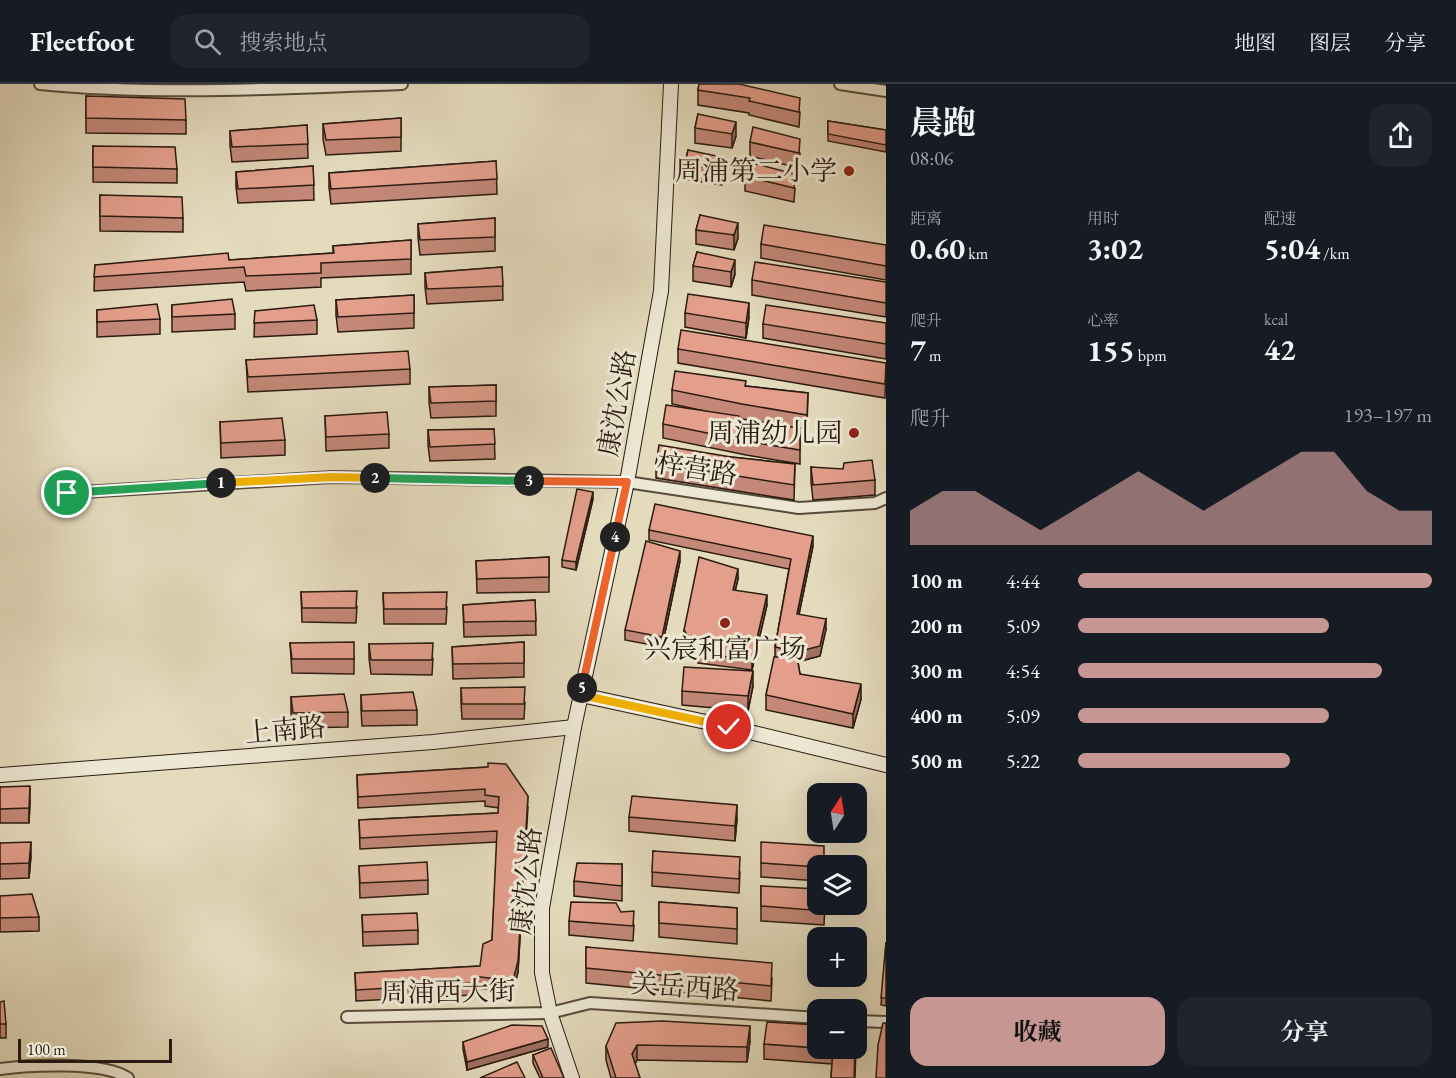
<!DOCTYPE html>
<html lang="zh">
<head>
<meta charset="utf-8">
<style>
	body { margin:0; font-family:"EB Garamond","Noto Serif SC",serif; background:#20242c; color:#f1f3f6; height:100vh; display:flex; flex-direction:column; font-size:22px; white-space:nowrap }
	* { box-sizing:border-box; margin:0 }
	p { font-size:20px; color:#9ea1a6 }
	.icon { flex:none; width:33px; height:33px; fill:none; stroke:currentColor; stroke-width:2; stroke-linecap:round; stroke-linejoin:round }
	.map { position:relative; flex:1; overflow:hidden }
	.side { display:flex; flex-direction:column; background:#171b24; width:570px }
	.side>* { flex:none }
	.needle { width:39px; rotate:12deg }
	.controls { position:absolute; left:807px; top:699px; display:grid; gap:12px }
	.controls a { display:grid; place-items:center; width:60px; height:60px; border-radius:12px; background:#171b24; box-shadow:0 6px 24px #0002; font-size:30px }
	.scale { position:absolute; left:18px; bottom:15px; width:154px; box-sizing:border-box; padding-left:6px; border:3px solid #2b1b10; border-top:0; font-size:16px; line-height:21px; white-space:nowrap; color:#2b1b10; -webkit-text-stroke:4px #ede8d4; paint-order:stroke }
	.pin { position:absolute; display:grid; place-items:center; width:51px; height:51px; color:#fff; margin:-26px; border:3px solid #fff; border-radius:50%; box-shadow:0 2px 6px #0007 }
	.km { position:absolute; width:30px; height:30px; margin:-15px; border-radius:50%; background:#222; color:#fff; font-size:16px; line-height:30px; text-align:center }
	.round { display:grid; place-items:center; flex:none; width:63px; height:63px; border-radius:18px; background:#20242c }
	.summary { display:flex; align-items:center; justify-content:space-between; height:102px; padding:0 24px }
	h1 { font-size:33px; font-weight:700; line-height:45px }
	.stats { display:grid; grid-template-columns:repeat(3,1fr); gap:9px; height:102px; padding:6px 24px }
	.stats div { display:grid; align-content:center }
	.stats b { font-size:30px; font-weight:700 }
	.stats small { font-size:16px; font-weight:400 }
	.stats p { font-size:16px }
	.chart { height:168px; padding:12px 24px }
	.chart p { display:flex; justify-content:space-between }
	.chart svg { width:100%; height:108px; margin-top:6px; fill:#c59692; opacity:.7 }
	.primary-button { display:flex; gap:12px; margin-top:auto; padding:12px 24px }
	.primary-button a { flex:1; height:69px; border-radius:18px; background:#c59692; color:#111; font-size:24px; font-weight:700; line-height:69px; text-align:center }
	.primary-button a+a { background:#20242c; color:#f1f3f6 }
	ul { padding:0 24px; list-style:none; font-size:20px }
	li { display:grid; grid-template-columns:96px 72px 1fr; align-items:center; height:45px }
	li i { height:15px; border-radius:8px; background:#c59692 }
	header { display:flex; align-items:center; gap:36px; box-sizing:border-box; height:84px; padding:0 30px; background:#171b24; border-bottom:2px solid #363941 }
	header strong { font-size:28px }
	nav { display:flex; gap:33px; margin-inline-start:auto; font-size:21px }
	.search { width:420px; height:54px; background:#20242c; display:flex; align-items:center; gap:15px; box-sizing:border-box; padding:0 21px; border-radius:18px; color:#9ea1a6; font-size:22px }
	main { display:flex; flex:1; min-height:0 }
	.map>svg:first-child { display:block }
</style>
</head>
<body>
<header>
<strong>Fleetfoot</strong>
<div class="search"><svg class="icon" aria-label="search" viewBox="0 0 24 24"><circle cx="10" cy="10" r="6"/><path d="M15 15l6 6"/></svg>搜索地点</div>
<nav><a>地图</a><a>图层</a><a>分享</a></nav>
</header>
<main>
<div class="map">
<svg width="886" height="994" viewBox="0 0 886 994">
	<rect width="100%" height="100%" fill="#e4dbbd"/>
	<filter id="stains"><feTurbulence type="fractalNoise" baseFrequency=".00333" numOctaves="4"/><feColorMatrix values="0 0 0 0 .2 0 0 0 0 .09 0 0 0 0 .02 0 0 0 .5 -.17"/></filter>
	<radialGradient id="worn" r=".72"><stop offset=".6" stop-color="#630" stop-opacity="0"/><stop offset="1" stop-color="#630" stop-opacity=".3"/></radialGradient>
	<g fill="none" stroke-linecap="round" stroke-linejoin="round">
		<g stroke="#594b3b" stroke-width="14">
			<g id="street">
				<path d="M 40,0 C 160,12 282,4 402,0"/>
				<polyline points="840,0 886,7"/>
				<polyline points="67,409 332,393 627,398 799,424 875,419 886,414"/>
				<polyline points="347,933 550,929 590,919 818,934"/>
				<polyline points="856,937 886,938"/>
				<path d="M 0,985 C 30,981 103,977 128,994"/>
			</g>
		</g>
		<g stroke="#2b1b10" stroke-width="16">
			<g id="secondary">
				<polyline points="581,611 729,643 886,681"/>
				<polyline points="0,691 433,658 574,643"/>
				<polyline points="572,994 550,929 542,889 542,824 574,643 627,398 661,207 671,0"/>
			</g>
		</g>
		<use href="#street" stroke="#ede8d4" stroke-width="10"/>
		<use href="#secondary" stroke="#ede8d4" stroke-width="14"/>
	</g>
	<g fill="#c38878" stroke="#2b1b10" stroke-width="1.5" fill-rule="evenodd">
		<polygon points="699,0 800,28 799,43 749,31 749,29 698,21 698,6"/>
		<polygon points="86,12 186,36 186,50 86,49"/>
		<polygon points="698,30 736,52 732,64 695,59 695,44"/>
		<polygon points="401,34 401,67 326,71 323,55 323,40"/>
		<polygon points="828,37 886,46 886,68 828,57"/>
		<polygon points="307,41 308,74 232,78 230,61 230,47"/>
		<polygon points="750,58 800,69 799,84 750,72"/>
		<polygon points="93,62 177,85 177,99 93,98"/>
		<polygon points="688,66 726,89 722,101 685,95 685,80"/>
		<polygon points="496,77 497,110 331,120 329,103 329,89"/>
		<polygon points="313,82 314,116 238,119 236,103 236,88"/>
		<polygon points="745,92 795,104 794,118 745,107"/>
		<polygon points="100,111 183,134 183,148 100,147"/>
		<polygon points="700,131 738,154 734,166 696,160 696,146"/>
		<polygon points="495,134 495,167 420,171 418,154 418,140"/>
		<polygon points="411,156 411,190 321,194 321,203 246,207 244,198 94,207 95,181 229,176 333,169 333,162"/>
		<polygon points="761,160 886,161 886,196 761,174"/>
		<polygon points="697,168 735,190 731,203 693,197 693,182"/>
		<polygon points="502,183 503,216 427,220 425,203 425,189"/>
		<polygon points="752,196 886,198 886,233 752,211"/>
		<polygon points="414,211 414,244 338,248 336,231 336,216"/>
		<polygon points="172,221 235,230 235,245 172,248"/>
		<polygon points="97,226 160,235 160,250 97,253"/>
		<polygon points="255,227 317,236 317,250 254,253"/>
		<polygon points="685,229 749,233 746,254 685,243"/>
		<polygon points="886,239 886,275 763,254 763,240"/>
		<polygon points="678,265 886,279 885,314 678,279"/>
		<polygon points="246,276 410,285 410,300 248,308"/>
		<polygon points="496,301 496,332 431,334 429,318 429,303"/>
		<path d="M 746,302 L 808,309 L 807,345 L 800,344 L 800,380 L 746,371 L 663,354 L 663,340 L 704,327 L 672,320 L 672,306 ZM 739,334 L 742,335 L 788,342 L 739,337 Z"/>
		<polygon points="325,332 389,350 389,364 326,367"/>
		<polygon points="220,338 285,356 285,371 221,374"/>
		<polygon points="494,345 495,375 430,377 428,361 428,346"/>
		<polygon points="731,373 795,380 794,416 656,394 656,379"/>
		<polygon points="811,383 875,396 875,411 813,416 811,398"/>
		<polygon points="593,415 576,486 562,483 562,476"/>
		<polygon points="649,446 813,462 799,530 826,545 820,572 798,578 800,590 861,615 853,644 766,626 766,611 775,573 775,563 789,485 649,456"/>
		<polygon points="549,473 549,508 477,509 476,477"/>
		<polygon points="680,477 662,563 625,556 625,546"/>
		<polygon points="738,495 735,506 767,521 752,586 698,579 684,556 684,546"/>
		<polygon points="301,508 357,522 356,539 302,538"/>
		<polygon points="383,509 447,523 446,540 384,540"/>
		<polygon points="535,516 536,551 464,553 463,521"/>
		<polygon points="524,558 524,593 453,595 452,563"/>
		<polygon points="290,559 354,573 354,590 292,589"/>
		<polygon points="369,560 433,574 432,591 371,590 369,574"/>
		<polygon points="753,602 748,627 682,621 682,607"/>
		<polygon points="461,604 525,618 524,635 462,635 461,619"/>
		<polygon points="361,611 417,626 417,641 362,642 361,626"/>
		<polygon points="291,613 348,628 348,643 293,644 291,628"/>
		<polygon points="488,683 528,723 518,888 513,908 473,904 473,911 356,917 355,889 480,882 492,856 497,758 360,765 359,736 498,729 499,724 485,722 485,717 358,724 357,691"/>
		<polygon points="0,703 30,717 29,739 0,739"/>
		<polygon points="629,733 737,735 735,757 629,747"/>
		<polygon points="0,759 31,772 29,794 0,795"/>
		<polygon points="653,767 740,788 739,809 652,802"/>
		<polygon points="761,779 818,782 818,797 761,793"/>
		<polygon points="622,780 622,817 574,812 574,797"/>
		<polygon points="359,782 428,796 428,810 360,814"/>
		<polygon points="761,802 825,820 824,841 761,837"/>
		<polygon points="0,812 39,833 39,847 0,848"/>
		<polygon points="659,818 737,824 737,860 659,853"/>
		<polygon points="362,831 418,846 418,860 363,862"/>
		<polygon points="569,837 634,841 633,857 569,851"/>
		<polygon points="886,858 886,922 881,921"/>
		<polygon points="586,863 772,894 771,917 586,899"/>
		<polygon points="0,918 6,940 6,954 0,954"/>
		<polygon points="750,957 747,978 637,976 635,980 640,994 611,994 606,976 606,962"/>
		<polygon points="463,958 548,963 467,986 463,965"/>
		<polygon points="764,960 818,964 856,964 855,994 831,994 832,980 764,975"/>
		<polygon points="533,971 564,994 540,994 533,979"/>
	</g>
	<g fill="#9f6f62" stroke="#2b1b10" stroke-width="1.5">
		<polygon points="736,38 736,52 732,64 732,50"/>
		<polygon points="726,74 726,89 722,101 722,86"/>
		<polygon points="738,139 738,154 734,166 734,151"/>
		<polygon points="735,176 735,190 731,203 731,188"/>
		<polygon points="749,219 749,233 746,254 746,239"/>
		<polygon points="593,408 593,415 576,486 576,478"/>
		<polygon points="813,452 813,462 797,540 797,530"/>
		<polygon points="680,467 680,477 662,563 662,553"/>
		<polygon points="738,485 738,495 733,516 733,506"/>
		<polygon points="767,511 767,521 752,586 752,576"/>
		<polygon points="826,535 826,545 820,572 797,578 797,568"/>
		<polygon points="753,587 753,602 748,627 748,612"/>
		<polygon points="861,600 861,615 853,644 853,630"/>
		<polygon points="30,702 30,717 29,739 29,724"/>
		<polygon points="528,712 518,888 513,908 513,897"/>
		<polygon points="737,721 737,735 735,757 735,742"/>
		<polygon points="31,758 31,772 29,794 29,779"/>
		<polygon points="750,942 750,957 747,978 747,963"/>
		<polygon points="548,955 548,963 467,986 467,978"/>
		<polygon points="637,961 637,976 632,985 632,970"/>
	</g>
	<g fill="#e39e8c" stroke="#2b1b10" stroke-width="1.5">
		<polygon points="699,0 739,0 800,14 799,28 749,17 750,14 698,6"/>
		<polygon points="86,12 185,15 186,36 86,34"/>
		<polygon points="698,30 736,38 732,50 695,44"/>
		<polygon points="401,34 401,53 326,56 323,40"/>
		<polygon points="828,37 886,46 886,61 828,50"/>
		<polygon points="307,41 308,60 232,63 230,47"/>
		<polygon points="753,43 800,55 799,69 750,58"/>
		<polygon points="93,62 175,63 177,85 93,83"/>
		<polygon points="688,66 726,74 722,86 685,80"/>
		<polygon points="496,77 497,95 331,105 329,89"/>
		<polygon points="748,78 795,90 794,104 745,92"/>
		<polygon points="313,82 314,101 238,105 236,88"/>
		<polygon points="100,111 182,113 183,134 100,132"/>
		<polygon points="700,131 738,139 734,151 696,146"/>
		<polygon points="495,134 495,153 420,156 418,140"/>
		<polygon points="764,141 886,161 886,182 761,160"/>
		<polygon points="411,156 411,175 321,179 321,189 246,192 244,183 94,193 95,181 228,169 229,176 334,169 333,162"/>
		<polygon points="697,168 735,176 731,188 693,182"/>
		<polygon points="755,178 886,198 886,219 752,196"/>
		<polygon points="502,183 503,202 427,205 425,189"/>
		<polygon points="688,210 749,219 746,239 685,229"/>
		<polygon points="414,211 414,229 338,233 336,216"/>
		<polygon points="232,215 235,230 172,233 172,221"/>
		<polygon points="157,220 160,235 97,238 97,226"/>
		<polygon points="314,221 317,236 254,239 255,227"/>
		<polygon points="766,221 886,239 886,260 763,240"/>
		<polygon points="681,246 886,279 885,300 678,265"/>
		<polygon points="408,267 410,285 248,293 246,276"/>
		<polygon points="675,287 746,297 745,302 808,309 807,331 742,320 672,306"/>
		<polygon points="496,301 496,317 431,319 429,303"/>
		<polygon points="666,321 739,332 738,337 800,344 800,366 746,357 663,340"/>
		<polygon points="387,328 389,350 326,353 325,332"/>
		<polygon points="282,334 285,356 221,359 220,338"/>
		<polygon points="494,345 495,360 430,363 428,346"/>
		<polygon points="659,361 731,373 795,380 794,401 656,379"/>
		<polygon points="872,376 875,396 813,401 811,383 843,385 844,379"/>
		<polygon points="577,405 593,408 576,478 562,476"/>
		<polygon points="655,420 813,452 797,530 826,535 820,562 797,568 775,563 791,475 649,446"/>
		<polygon points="646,457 680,467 662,553 625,546"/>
		<polygon points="549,473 549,493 477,495 476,477"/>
		<polygon points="699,473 738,485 733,506 767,511 752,576 698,569 684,546"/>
		<polygon points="357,507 356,524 302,524 301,508"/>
		<polygon points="447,508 446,525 384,525 383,509"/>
		<polygon points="535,516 536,537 464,538 463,521"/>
		<polygon points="354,558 354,575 292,575 290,559"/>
		<polygon points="524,558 524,579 453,580 452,563"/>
		<polygon points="433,559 432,576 371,576 369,560"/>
		<polygon points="774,573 797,573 800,590 861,600 853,630 766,611"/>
		<polygon points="684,583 753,587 748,612 682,607"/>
		<polygon points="525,603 524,620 462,620 461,604"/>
		<polygon points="413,608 417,626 362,627 361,611"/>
		<polygon points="344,610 348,628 293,629 291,613"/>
		<polygon points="488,679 506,680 528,712 518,877 513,897 473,892 473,899 356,906 355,889 480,882 483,860 492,856 497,747 360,754 359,736 498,729 499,713 485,711 485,705 358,713 357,691 488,683"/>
		<polygon points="30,702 29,724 0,725 0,703"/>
		<polygon points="632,712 737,721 735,742 629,733"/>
		<polygon points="31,758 29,779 0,780 0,759"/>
		<polygon points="761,758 824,762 824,782 818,782 818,783 761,779"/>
		<polygon points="653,767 740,773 739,795 652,788"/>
		<polygon points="427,778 428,796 360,799 359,782"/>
		<polygon points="577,779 622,780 622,802 574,797"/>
		<polygon points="761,802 818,805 818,820 824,820 824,827 761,822"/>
		<polygon points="32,810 39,833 0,834 0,812"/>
		<polygon points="571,818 616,819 621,828 634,827 633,842 569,837"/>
		<polygon points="659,818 737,824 737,845 659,839"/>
		<polygon points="417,829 418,846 363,848 362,831"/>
		<polygon points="886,858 886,914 881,914"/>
		<polygon points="586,863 772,879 771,902 586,884"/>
		<polygon points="4,917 6,940 0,940 0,918"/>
		<polygon points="662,937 750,942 747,963 637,961 632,970 640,994 616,994 606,962 616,939"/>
		<polygon points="767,938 818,941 818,964 764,960"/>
		<polygon points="883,939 886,939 886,994 876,994 878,961"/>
		<polygon points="512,941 542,942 548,955 467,978 463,958"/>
		<polygon points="551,964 564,994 543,994 533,971"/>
		<polygon points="823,964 855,964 854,994 831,994 833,965"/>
		<polygon points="517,978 525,994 480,994"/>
	</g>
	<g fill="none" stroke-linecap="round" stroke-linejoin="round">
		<g stroke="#fff" stroke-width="12">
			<polyline id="split-1" points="67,409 221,399"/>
		</g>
		<g stroke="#fff" stroke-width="12">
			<polyline id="split-2" points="221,399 332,393 375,394"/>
		</g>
		<g stroke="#fff" stroke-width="12">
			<polyline id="split-3" points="375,394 529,397"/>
		</g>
		<g stroke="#fff" stroke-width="12">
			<polyline id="split-4" points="529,397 627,398 615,453"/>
		</g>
		<g stroke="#fff" stroke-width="12">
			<polyline id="split-5" points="582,604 615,453"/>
		</g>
		<g stroke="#fff" stroke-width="12">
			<polyline id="split-6" points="582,604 581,611 729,643"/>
		</g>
		<use href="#split-1" stroke="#22a559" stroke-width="8"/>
		<use href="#split-2" stroke="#f5b400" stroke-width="8"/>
		<use href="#split-3" stroke="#22a559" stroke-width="8"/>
		<use href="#split-4" stroke="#f0652b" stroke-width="8"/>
		<use href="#split-5" stroke="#f0652b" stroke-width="8"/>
		<use href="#split-6" stroke="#f5b400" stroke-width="8"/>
	</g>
	<g fill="#8f2418" stroke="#ede8d4" stroke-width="2">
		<circle cx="849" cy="87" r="6"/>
		<circle cx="854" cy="349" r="6"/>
		<circle cx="725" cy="539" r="6"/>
	</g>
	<g text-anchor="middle" stroke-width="6" stroke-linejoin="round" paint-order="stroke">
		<g font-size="27" fill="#2b1b10" stroke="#ede8d4" text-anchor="end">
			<text x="837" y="96">周浦第二小学</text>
			<text x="842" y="358">周浦幼儿园</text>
			<text x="725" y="574" text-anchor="middle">兴宸和富广场</text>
		</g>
		<g font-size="27" fill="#2b1b10" stroke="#ede8d4">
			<text transform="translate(617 319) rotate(-80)" y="9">康沈公路</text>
			<text transform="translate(697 385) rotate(9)" y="9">梓营路</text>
			<text transform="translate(285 646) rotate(-5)" y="9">上南路</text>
			<text transform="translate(526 797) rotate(-84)" y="9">康沈公路</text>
			<text transform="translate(685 903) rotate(4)" y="9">关岳西路</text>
			<text transform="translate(448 908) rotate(-1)" y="9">周浦西大街</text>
		</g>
	</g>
	<rect width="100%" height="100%" filter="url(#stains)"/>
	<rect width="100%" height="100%" fill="url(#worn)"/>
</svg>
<div class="controls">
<a><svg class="needle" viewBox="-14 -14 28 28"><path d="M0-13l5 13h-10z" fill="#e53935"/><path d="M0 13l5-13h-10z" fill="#9ea1a6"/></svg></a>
<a><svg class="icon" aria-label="layers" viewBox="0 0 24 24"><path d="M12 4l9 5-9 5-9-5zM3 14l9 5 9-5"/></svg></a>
<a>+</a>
<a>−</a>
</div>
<div class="scale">100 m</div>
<div class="pin" style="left:67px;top:409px;background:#1e9e55"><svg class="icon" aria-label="arrive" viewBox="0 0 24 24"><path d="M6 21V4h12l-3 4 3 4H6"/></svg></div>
<div class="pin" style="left:729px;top:643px;background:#d93025"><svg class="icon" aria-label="check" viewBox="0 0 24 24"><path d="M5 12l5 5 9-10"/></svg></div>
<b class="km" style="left:221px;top:399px">1</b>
<b class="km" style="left:375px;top:394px">2</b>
<b class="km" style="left:529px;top:397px">3</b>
<b class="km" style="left:615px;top:453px">4</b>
<b class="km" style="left:582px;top:604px">5</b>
</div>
<section class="side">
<div class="summary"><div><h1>晨跑</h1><p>08:06</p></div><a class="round"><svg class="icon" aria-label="share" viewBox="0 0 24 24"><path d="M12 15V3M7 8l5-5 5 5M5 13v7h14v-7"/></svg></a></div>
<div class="stats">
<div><p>距离</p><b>0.60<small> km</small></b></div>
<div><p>用时</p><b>3:02</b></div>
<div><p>配速</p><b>5:04<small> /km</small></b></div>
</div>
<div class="stats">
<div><p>爬升</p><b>7<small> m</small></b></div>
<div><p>心率</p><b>155<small> bpm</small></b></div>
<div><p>kcal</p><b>42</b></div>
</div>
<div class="chart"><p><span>爬升</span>193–197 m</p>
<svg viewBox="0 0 160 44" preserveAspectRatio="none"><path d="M0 44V30L10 22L20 22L30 30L40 38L50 30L60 22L70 14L80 22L90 30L100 22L110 14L120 6L130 6L140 22L150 30L160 30V44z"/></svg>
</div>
<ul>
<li><b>100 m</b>4:44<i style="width:100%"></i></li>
<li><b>200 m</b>5:09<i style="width:71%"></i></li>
<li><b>300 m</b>4:54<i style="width:86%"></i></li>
<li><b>400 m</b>5:09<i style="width:71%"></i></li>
<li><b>500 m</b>5:22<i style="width:60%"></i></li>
</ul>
<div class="primary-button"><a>收藏</a><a>分享</a></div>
</section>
</main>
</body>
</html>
